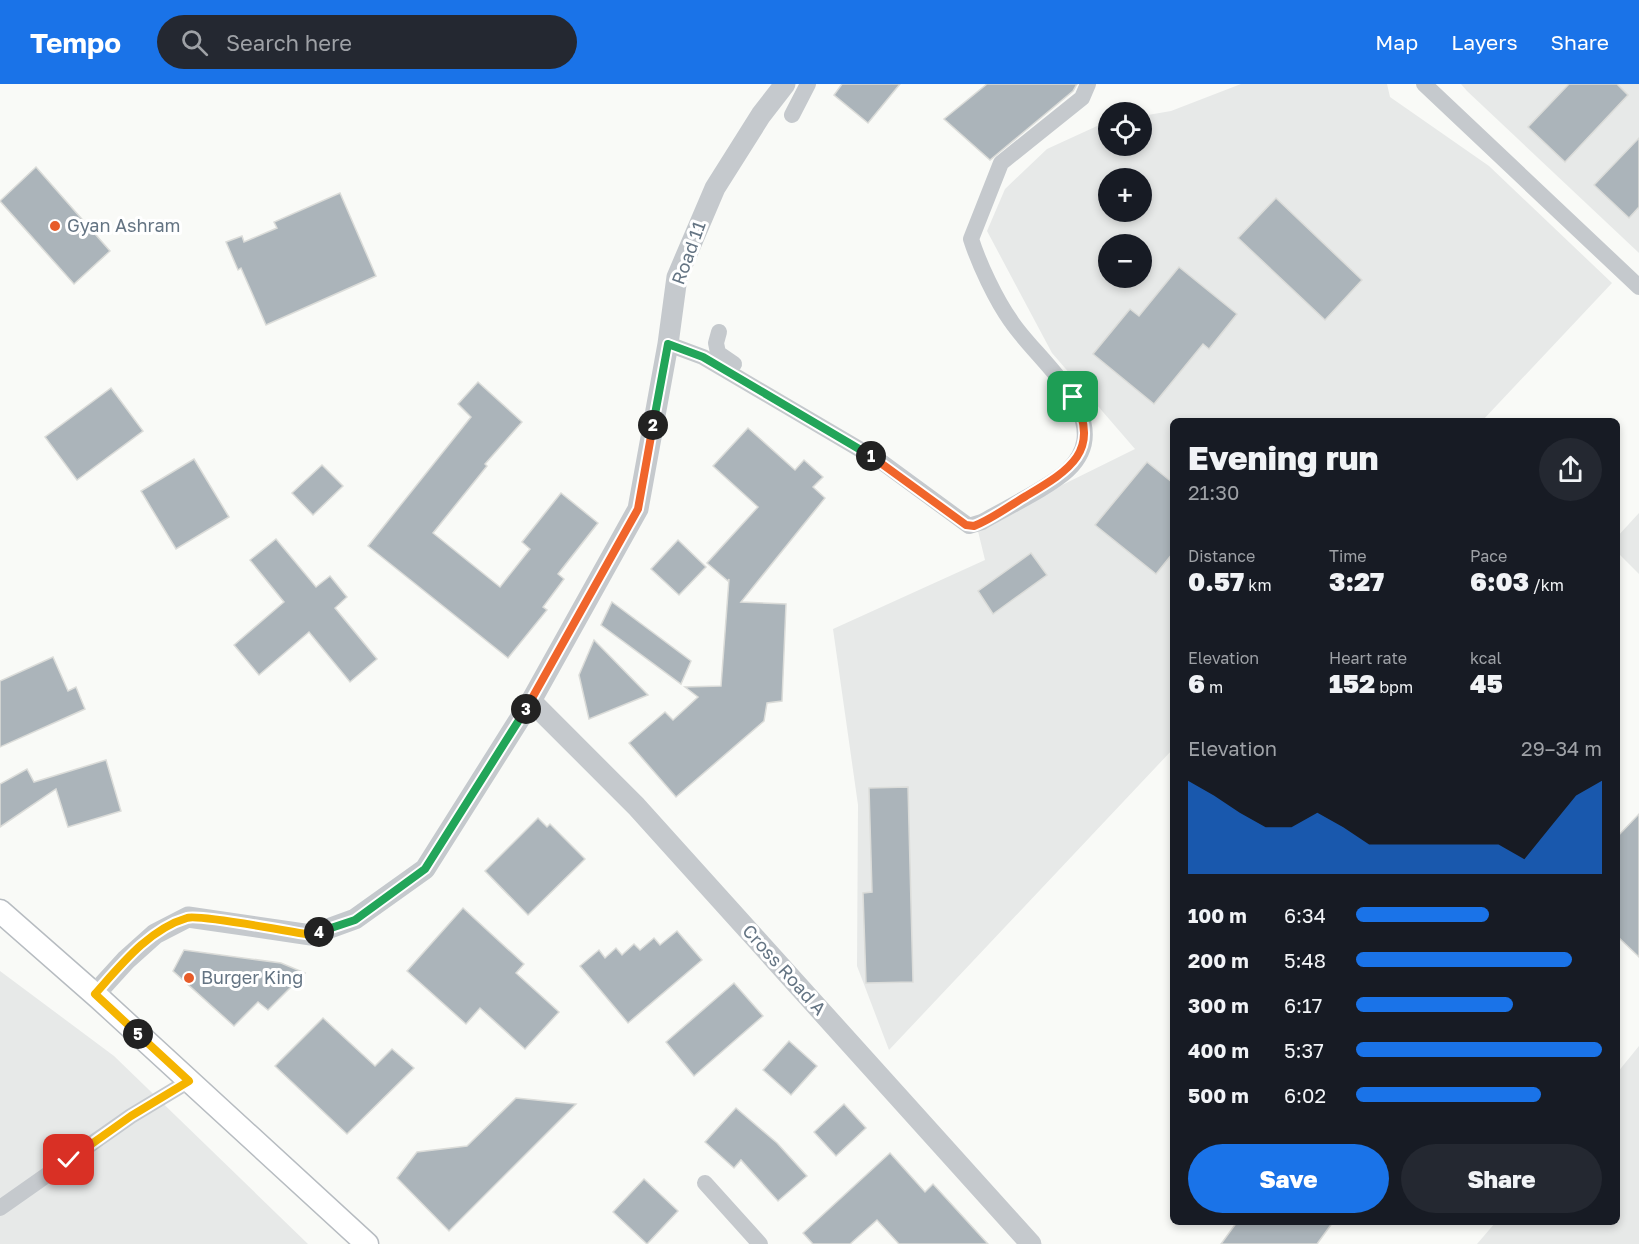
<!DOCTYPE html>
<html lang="en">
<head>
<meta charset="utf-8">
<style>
	body { margin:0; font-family:"Golos Text",sans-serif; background:#242831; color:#f1f3f6; height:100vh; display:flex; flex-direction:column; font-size:22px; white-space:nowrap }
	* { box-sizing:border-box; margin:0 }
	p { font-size:20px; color:#9ea1a6 }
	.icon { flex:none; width:33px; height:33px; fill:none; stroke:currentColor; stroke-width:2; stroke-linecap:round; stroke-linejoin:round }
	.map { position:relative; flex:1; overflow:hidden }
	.sheet { position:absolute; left:1170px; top:334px; width:450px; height:807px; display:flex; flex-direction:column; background:#171b24; border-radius:9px; box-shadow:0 3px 9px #0003 }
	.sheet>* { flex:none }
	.buttons { position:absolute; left:1098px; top:18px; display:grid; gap:12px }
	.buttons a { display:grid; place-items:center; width:54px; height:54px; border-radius:50%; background:#171b24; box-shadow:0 3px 9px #0003; font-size:30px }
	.pin { position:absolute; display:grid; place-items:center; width:51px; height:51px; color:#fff; margin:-26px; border-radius:12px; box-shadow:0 3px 9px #0006 }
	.km { position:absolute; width:30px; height:30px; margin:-15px; border-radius:50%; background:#222; color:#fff; font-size:16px; line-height:30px; text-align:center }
	.round { display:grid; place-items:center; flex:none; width:63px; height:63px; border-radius:32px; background:#242831 }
	.headline { display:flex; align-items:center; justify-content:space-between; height:102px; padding:0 18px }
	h1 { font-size:33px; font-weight:800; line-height:45px }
	.figures { display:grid; grid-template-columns:repeat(3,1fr); gap:9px; height:102px; padding:6px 18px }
	.figures div { display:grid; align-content:center }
	.figures b { font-size:26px; font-weight:800 }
	.figures small { font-size:16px; font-weight:400 }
	.figures p { font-size:16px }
	.chart { height:168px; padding:12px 18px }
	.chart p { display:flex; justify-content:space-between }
	.chart svg { width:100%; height:108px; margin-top:6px; fill:#1a73e8; opacity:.7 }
	.action { display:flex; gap:12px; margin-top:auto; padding:12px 18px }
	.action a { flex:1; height:69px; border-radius:36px; background:#1a73e8; color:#fff; font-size:24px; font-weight:800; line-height:69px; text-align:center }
	.action a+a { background:#242831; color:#f1f3f6 }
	ul { padding:0 18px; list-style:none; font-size:20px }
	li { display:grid; grid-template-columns:96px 72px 1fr; align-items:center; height:45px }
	li i { height:15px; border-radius:8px; background:#1a73e8 }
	header { display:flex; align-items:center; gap:36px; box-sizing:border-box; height:84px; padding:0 30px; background:#1a73e8; color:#fff }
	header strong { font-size:28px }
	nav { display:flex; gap:33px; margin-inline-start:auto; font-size:21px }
	.search { width:420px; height:54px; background:#242831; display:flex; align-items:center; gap:15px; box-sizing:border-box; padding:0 21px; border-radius:33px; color:#9ea1a6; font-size:22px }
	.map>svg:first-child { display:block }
</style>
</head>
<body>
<header>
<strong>Tempo</strong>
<div class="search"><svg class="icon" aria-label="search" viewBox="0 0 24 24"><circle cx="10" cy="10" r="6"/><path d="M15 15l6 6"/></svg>Search here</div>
<nav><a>Map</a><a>Layers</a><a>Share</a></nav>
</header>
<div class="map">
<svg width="1639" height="1160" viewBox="0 0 1639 1160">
	<rect width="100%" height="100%" fill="#f9faf7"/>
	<g fill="#e7e9e8" fill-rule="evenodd">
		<path d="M 1241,0 L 1387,0 L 1390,13 L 1489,82 L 1612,199 L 1482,337 L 1173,338 L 1173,665 L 889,966 L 857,882 L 858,721 L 833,545 L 985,476 L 977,443 L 1135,365 L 1052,269 L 987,147 L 1005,105 L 1047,65 L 1108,37 L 1108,62 L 1142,62 L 1142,32 L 1171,27 ZM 1108,94 L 1142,94 L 1142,128 L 1108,128 ZM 1108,160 L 1142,160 L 1142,194 L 1108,194 Z"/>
		<polygon points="1461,0 1639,0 1639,169 1467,7"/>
		<polygon points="1639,429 1639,490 1617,468 1617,453"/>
		<polygon points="0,887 114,972 308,1160 0,1160"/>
		<polygon points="1639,962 1639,1160 1477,1160 1495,1139 1617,1138 1617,989"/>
	</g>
	<g fill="#abb4ba" stroke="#dbdcd9" stroke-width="1.5">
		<polygon points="842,0 900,0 868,39 834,11"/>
		<polygon points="987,0 1077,0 1073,7 990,76 944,35"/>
		<polygon points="1569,0 1617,0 1628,11 1565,78 1528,43"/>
		<polygon points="1639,54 1639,123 1629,134 1594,101"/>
		<polygon points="36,83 110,167 74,200 0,117"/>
		<polygon points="340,109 376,192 266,241 241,184 238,186 226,158 242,152 244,158 277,144 274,138"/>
		<polygon points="1276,114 1362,196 1325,236 1238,154"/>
		<polygon points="1179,183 1237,230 1209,265 1203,260 1154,320 1093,270 1130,225 1139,232"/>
		<polygon points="478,298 522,338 485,380 487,382 433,449 500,503 530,465 522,458 561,409 598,439 558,490 564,495 543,523 547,526 508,574 368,462 471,333 458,320"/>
		<polygon points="111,304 143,347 77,396 45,353"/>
		<polygon points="748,344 795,386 804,376 823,393 813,403 825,414 741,518 786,520 782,617 767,619 764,637 676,713 629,659 665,628 673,636 698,613 685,603 721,602 729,495 728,497 707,479 758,423 713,382"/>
		<polygon points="194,375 229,433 176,465 141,407"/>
		<polygon points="1147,378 1173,399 1173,469 1156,490 1095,441"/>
		<polygon points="322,381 343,402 313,431 292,409"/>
		<polygon points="276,455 316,503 330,492 347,513 335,524 377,575 350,598 309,548 259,591 234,561 284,518 250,476"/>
		<polygon points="678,456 706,483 679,511 651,485"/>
		<polygon points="1031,469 1047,491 993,530 978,507"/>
		<polygon points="612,518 691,577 681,600 601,541"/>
		<polygon points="594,556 648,611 589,635 579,591"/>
		<polygon points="53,573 68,607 76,603 85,625 0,663 0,597"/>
		<polygon points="106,676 121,727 68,743 56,705 0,743 0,700 27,685 34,698"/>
		<polygon points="908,703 913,898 866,899 863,809 872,808 869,704"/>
		<polygon points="1639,730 1639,873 1617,852 1617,753"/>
		<polygon points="538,734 547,743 550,740 585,775 528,831 485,787"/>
		<polygon points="463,824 524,880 516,889 559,928 525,965 480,924 466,940 407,887"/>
		<polygon points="677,847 702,876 628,939 580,882 599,866 605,874 616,864 622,871 634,860 640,866 654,854 660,861"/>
		<polygon points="184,866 281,879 305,889 268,926 258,918 234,942 173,887"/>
		<polygon points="734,899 763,932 694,992 666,958"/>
		<polygon points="323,934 375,982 392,965 414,984 347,1050 275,982"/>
		<polygon points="789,957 817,982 791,1011 763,986"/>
		<polygon points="516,1014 576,1020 449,1147 397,1094 417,1068 467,1062"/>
		<polygon points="844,1020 866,1044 836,1072 814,1048"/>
		<polygon points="736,1024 777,1059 807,1092 778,1117 741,1076 734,1084 705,1058"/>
		<polygon points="890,1069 925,1108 933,1100 988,1160 899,1160 877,1136 850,1160 813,1160 803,1149"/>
		<polygon points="644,1095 678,1127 647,1160 613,1128"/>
		<polygon points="1237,1138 1333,1138 1317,1160 1221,1160"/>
	</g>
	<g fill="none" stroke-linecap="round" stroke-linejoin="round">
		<g stroke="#b7bcc1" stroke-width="25">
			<polyline id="secondary" points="0,827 99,914 367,1160"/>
		</g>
		<g stroke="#c5c9cd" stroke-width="16">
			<polyline points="1424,0 1639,203"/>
			<polyline points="792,31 808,0"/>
			<polyline points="719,248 716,259 718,269 734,280"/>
			<path d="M 668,260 L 703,273 L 883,379 L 969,442 L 982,438 C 1004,425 1050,403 1068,386 C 1120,336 1037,277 1011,237 C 996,216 979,180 971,155 L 1001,79 L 1082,14 L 1088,0"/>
			<polyline points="705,1099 760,1160"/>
			<polyline points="0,1124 131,1032 189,997"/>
		</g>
		<g stroke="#c5c9cd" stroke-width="21">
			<polyline points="531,617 636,722 1031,1160"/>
			<polyline points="95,910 126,876 155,850 188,833 311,851 355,835 425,785 531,617 638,425 668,260 677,193 715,104 761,31 785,0"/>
		</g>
		<use href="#secondary" stroke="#fff" stroke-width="22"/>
	</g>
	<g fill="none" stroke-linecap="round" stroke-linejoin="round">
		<g stroke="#fff" stroke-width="12">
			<path id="split-1" d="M 871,372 L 966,441 L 974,442 C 992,435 1009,422 1026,412 C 1068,387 1103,367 1073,313"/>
		</g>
		<g stroke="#fff" stroke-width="12">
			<polyline id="split-2" points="653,341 668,260 703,273 871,372"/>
		</g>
		<g stroke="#fff" stroke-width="12">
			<polyline id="split-3" points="526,625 638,425 653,341"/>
		</g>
		<g stroke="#fff" stroke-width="12">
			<polyline id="split-4" points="319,848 355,836 425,785 526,625"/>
		</g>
		<g stroke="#fff" stroke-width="12">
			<path id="split-5" d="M 138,950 L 95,910 C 120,882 149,845 187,834 C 198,830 292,848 311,851 L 319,848"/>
		</g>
		<g stroke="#fff" stroke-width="12">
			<polyline id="split-6" points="69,1076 131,1032 189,997 138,950"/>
		</g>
		<use href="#split-1" stroke="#f0652b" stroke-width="8"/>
		<use href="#split-2" stroke="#22a559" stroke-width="8"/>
		<use href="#split-3" stroke="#f0652b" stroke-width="8"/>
		<use href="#split-4" stroke="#22a559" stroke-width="8"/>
		<use href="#split-5" stroke="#f5b400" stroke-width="8"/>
		<use href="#split-6" stroke="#f5b400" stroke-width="8"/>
	</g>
	<g fill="#e75c29" stroke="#fff" stroke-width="2">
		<circle cx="55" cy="142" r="6"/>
		<circle cx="189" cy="894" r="6"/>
	</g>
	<g text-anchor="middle" stroke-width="6" stroke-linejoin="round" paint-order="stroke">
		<g font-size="18" fill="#647483" stroke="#fff" text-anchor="start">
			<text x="67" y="148">Gyan Ashram</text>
			<text x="201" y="900">Burger King</text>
		</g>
		<g font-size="18" fill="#647483" stroke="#fff">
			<text transform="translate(689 169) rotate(-70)" y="6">Road 11</text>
			<text transform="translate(784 886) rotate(48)" y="6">Cross Road A</text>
		</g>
	</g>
</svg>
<div class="buttons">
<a><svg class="icon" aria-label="locate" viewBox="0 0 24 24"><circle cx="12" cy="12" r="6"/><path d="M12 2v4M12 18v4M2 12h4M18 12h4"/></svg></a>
<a>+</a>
<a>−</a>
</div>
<div class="pin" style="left:1073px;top:313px;background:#1e9e55"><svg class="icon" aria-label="arrive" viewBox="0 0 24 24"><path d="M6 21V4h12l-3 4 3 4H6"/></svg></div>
<div class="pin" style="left:69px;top:1076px;background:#d93025"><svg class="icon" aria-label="check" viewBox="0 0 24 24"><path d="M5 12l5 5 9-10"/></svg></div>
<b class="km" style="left:871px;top:372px">1</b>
<b class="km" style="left:653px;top:341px">2</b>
<b class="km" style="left:526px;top:625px">3</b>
<b class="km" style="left:319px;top:848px">4</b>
<b class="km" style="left:138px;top:950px">5</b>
<section class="sheet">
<div class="headline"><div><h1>Evening run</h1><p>21:30</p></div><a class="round"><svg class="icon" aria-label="share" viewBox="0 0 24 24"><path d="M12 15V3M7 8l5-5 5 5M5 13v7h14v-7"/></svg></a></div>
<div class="figures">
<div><p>Distance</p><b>0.57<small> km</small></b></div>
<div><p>Time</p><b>3:27</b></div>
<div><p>Pace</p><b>6:03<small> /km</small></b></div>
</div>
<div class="figures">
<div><p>Elevation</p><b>6<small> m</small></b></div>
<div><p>Heart rate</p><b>152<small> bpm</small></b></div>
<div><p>kcal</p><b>45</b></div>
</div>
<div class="chart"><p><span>Elevation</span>29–34 m</p>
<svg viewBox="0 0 160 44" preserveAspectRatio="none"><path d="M0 44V6L10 12L20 19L30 25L40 25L50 19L60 25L70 32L80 32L90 32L100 32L110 32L120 32L130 38L140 25L150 12L160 6V44z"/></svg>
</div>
<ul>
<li><b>100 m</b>6:34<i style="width:54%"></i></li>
<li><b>200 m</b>5:48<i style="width:88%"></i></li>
<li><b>300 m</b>6:17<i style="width:64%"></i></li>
<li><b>400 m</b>5:37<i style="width:100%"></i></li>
<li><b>500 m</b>6:02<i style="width:75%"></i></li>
</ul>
<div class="action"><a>Save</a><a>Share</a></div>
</section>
</div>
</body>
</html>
